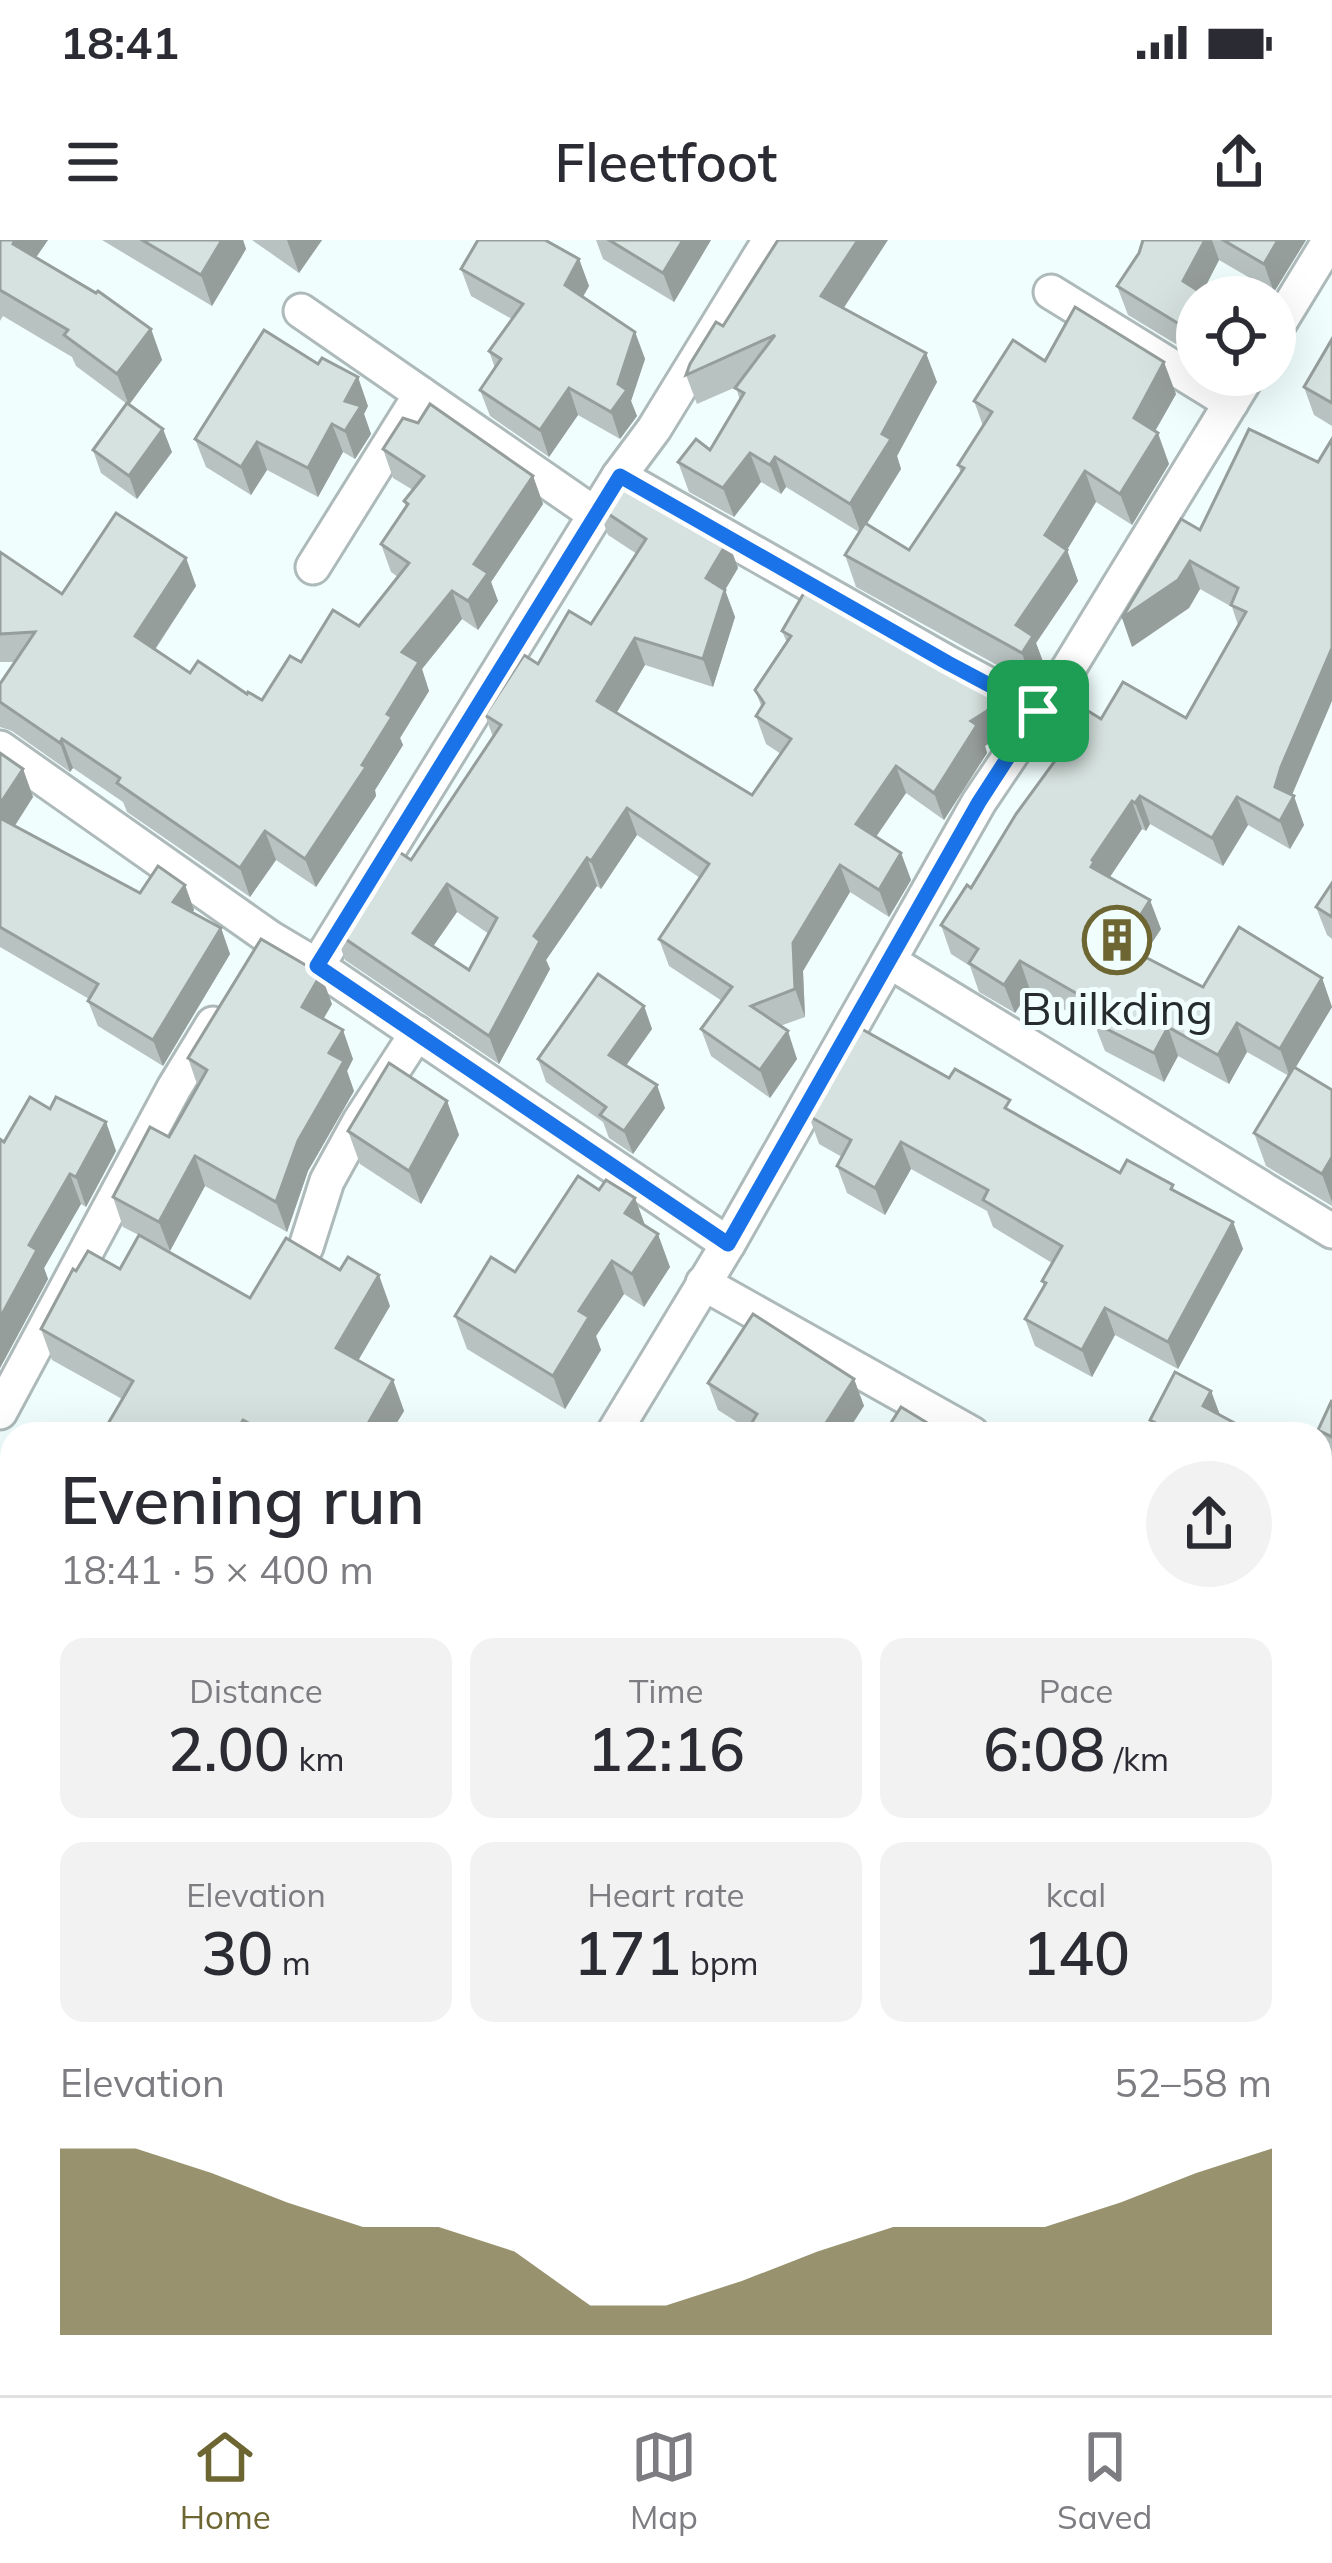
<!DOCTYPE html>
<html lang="en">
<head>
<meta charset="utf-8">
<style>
	body { margin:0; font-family:Mulish,sans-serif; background:#f2f2f3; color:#2b2b33; height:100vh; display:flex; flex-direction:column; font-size:45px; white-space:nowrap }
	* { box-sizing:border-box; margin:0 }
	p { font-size:39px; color:#7c7c81 }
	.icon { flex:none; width:66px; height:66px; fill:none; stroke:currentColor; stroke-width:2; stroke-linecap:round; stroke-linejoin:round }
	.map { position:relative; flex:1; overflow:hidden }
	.sheet { position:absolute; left:0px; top:1182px; width:1332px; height:975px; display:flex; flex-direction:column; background:#fff; border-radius:36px 36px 0 0; box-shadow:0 12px 48px #0002 }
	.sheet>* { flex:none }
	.buttons { position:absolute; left:1176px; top:36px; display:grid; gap:24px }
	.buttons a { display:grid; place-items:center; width:120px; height:120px; border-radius:50%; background:#fff; box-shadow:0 12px 48px #0002; font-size:60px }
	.pin { position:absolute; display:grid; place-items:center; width:102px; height:102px; color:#fff; margin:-51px; border-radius:24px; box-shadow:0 6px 18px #0006 }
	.round { display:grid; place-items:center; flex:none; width:126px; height:126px; border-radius:63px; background:#f2f2f3 }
	.head { display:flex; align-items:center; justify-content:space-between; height:204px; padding:0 60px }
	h1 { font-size:66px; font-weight:600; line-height:90px }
	.stats { display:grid; grid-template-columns:repeat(3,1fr); gap:18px; height:204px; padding:12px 60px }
	.stats div { display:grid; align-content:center; border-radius:24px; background:#f2f2f3; text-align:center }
	.stats b { font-size:60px; font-weight:600 }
	.stats small { font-size:33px; font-weight:400 }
	.stats p { font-size:33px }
	.chart { height:336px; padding:24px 60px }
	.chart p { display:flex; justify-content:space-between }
	.chart svg { width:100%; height:216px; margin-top:12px; fill:#6d6632; opacity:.7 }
	.status { display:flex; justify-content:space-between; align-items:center; height:84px; padding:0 60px; background:#fff; direction:ltr }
	.status svg { height:33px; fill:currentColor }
	header { display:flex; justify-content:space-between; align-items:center; height:156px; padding:0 60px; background:#fff; font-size:54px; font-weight:600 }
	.dock { display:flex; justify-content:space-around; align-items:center; height:168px; border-top:3px solid #e1e1e2; background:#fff; font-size:33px; color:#7c7c81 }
	.dock a { display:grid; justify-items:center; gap:6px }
	.dock .selected { color:#6d6632 }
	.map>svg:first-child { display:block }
</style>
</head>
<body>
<div class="status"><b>18:41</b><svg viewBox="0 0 49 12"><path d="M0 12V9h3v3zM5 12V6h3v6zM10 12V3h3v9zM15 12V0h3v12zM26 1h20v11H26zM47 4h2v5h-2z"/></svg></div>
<header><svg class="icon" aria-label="menu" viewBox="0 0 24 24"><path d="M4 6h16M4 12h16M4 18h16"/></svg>Fleetfoot<svg class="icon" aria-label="share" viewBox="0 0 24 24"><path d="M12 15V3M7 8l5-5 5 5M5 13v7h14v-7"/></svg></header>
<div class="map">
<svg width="1332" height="2155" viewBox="0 0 1332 2155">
	<rect width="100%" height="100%" fill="#f1fefe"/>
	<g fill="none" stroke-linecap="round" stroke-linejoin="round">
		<g stroke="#aebaba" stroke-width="39">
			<g id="street">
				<polyline points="1051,52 1231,163"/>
				<polyline points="301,71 596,275"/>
				<polyline points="1275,90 1330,0"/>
				<polyline points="619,236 948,423 1038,471"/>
				<polyline points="313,327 421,154"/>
				<polyline points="0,508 270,698 317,726 728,1004"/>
				<polyline points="889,721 1332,991"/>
				<polyline points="317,726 619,236 654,189 770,0"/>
				<polyline points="306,1007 327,941 360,881 417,793"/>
				<polyline points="703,1043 972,1194"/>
				<polyline points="0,1172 174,848 213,784"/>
				<polyline points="613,1194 728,1004 979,562 1062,439 1248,135"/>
				<polyline points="0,1534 12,1538"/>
				<polyline points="0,1839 12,1832"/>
				<polyline points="622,2145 624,2155"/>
				<polyline points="1244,2145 1271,2155"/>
			</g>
		</g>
		<use href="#street" stroke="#fff" stroke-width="33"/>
	</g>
	<g fill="#b8c2c0" fill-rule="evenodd">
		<polygon points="0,0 48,0 36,17 151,89 162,120 129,164 172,212 137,259 101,233 93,210 127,164 76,126 72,117 3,76 0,81"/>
		<polygon points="102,0 243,0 246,9 212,66"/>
		<polygon points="252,0 322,0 299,33"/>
		<polygon points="596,0 711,0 674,62 603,19"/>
		<polygon points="1140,0 1306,0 1274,52 1219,20 1202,53 1197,57 1197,111 1194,115 1128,75 1117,46 1139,13 1143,1"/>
		<polygon points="579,19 589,46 583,57 635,92 645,119 631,161 637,176 620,199 578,175 549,217 490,176 480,150 495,128 489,111 512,79 471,56 461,29"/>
		<polygon points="843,68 937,142 897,216 901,229 867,284 909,310 961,233 958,225 983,186 974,161 1045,121 1176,154 1155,191 1169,224 1132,285 1096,262 1067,310 1078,341 1036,403 1045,427 1033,445 856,347 845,315 859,292 786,247 781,254 761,242 734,277 689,252 678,222 710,210 740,161 736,147 697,164 686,135 723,86"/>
		<polygon points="1332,99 1332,186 1314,175 1304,147"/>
		<polygon points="368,166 364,174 371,194 355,219 343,212 318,257 267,230 251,255 206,227 195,199"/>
		<polygon points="1249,189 1292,555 1304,585 1290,609 1248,585 1223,626 1150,584 1146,591 1142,589 1110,637 1161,689 1143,716 1203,747 1322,738 1332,767 1295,828 1332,850 1332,966 1266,926 1254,893 1289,836 1247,812 1229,844 1178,816 1164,842 1105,811 1096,788 1030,750 1015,773 979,752 970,726 951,714 941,685 971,648 1058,516 1057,512 1101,479 1186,478 1238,385 1232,367 1200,349 1189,368 1132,407 1200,290"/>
		<polygon points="383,209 533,236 543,264 491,342 498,361 478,390 462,379 422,429 429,451 400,498 403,505 375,550 376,556 316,647 276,620 250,657 127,572 123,562 73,528 70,532 12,491 0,487 0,444 15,422 0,422 0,312 62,354 186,318 196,346 155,410 190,433 262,460 301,422 359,386 398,337 391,332 381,304 406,267 404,261 413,250 393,238"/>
		<path d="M 598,267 L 728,301 L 738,328 L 725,350 L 735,377 L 713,447 L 645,425 L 616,473 L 752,555 L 781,514 L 766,504 L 756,476 L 762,468 L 755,450 L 787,403 L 782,391 L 1009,480 L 997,498 L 985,506 L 987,513 L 944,580 L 906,553 L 876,597 L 901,613 L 911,640 L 889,677 L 850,652 L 803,731 L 805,777 L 780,786 L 797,819 L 770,858 L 711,816 L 701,789 L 722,761 L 669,726 L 659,699 L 700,638 L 637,595 L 601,649 L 597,646 L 546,720 L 550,729 L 499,824 L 345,720 L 335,692 L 411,620 L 493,497 L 485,475 L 538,424 L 591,384 L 637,314 L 608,295 ZM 457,672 L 489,694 L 469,730 L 433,706 Z"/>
		<polygon points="0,513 23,529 33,557 15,586 140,653 185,645 194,670 192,673 221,688 230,714 163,826 98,786 88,761 89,759 0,707"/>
		<polygon points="1332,643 1332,699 1327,695 1316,667"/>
		<polygon points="332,764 323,779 353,819 347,831 354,851 308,931 287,992 205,946 170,1011 123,987 113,957 169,897 198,847 188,818"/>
		<polygon points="644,766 652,789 626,825 665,868 633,914 609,898 603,882 546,842 538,819"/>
		<polygon points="949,838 1120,933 1175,951 1233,982 1243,1009 1178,1129 1115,1095 1092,1137 1035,1106 1025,1079 1044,1046 1042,1041 1052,1023 993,987 987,971 911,929 885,975 847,953 837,926 842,917 819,904 809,876"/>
		<polygon points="447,861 459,895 421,964 360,924 348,891"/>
		<polygon points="50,869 106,882 116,911 86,967 81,964 44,1028 48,1039 0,1128 4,902"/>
		<polygon points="599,950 635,958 645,985 670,1027 644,1067 624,1054 596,1096 601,1110 565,1169 467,1109 455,1076 515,1032"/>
		<polygon points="120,1029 250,1058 390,1066 358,1120 393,1140 404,1171 390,1194 102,1194 122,1159 52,1120 41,1089 76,1031"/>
		<polygon points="854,1139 864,1166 748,1189 718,1170 708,1143"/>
		<polygon points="1211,1151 1220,1175 1255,1194 1155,1194 1150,1180"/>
		<polygon points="1332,1160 1332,1224 1330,1223 1318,1190"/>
		<polygon points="1332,1314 1332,1484 1320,1478 1320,1334"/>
		<polygon points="1332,2025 1332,2087 1320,2082 1320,2026"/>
	</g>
	<g fill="#969e9c">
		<polygon points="15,0 48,0 24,35 13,4"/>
		<polygon points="222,0 243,0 246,9 212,66 201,35"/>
		<polygon points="287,0 322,0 299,33"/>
		<polygon points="683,0 711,0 674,62 663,33"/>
		<polygon points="858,0 888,0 832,86 821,56"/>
		<polygon points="1205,0 1212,0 1219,20 1200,57 1183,41"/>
		<polygon points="1278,0 1306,0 1274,52 1264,24"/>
		<polygon points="579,19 589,46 574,72 565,45"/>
		<polygon points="1197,67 1197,111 1194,115 1184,87"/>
		<polygon points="151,89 162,120 129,165 117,134"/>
		<polygon points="635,92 645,119 631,161 637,176 620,199 611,172"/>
		<polygon points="926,113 937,142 897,216 901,229 861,293 850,264 882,194"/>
		<polygon points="1164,122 1176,154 1145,209 1134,178"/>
		<polygon points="358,137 368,166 364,174 371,194 355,219 345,191 345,161"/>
		<polygon points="569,148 578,175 549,217 540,190"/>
		<polygon points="332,184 343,212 318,257 308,228"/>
		<polygon points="163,189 172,212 137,259 129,236"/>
		<polygon points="1158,193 1169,224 1132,285 1120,254"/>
		<polygon points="257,202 267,230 251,255 241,227"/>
		<polygon points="750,213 761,242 734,277 723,248"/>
		<polygon points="775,217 786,247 781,254 770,225"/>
		<polygon points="1085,231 1096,262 1067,310 1078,341 1036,403 1045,427 1033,445 1022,413 1016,385 1045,295"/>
		<polygon points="533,236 543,264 491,342 498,361 478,390 468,361 474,324"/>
		<polygon points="728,301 738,328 725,350 735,377 713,447 703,419 706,338"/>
		<polygon points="186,318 196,346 145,424 135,396"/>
		<polygon points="1190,321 1200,349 1189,368 1132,407 1122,378"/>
		<polygon points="452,351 462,379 422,429 429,451 400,498 403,505 375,550 376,556 316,647 305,619 362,525 387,474 402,412"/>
		<polygon points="635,398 645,425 607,489 597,461"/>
		<polygon points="1332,408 1332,461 1292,555 1294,556 1304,585 1290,609 1280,581 1275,547 1281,527"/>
		<polygon points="999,452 1009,480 997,498 985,506 987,513 944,580 934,553 971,481"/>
		<polygon points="62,499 73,528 70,532 60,503"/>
		<polygon points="896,526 906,553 866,611 856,584"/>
		<polygon points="23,529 33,557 6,599 0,582 0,564"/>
		<polygon points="1140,556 1150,584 1146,591 1135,563"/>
		<polygon points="1237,557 1248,585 1223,626 1212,598"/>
		<polygon points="1132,561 1142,589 1103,647 1091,627 1092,620"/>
		<polygon points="627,568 637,595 601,649 591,621"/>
		<polygon points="265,591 276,620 250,657 240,628"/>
		<polygon points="901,613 911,640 889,677 879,650"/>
		<polygon points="587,618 597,646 546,720 550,729 499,824 489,796 534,696"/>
		<polygon points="840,625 850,652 803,731 805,777 795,749 793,703"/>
		<polygon points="447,644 457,672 423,721 413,693"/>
		<polygon points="185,645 194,670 182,687 173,662"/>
		<polygon points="1150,660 1161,689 1132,733 1122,705"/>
		<polygon points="221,688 230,714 163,826 153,800"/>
		<polygon points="1020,721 1030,750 1015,773 1004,745"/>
		<polygon points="321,734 332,764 313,797 302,767"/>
		<polygon points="1322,738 1332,767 1290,837 1280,809"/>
		<polygon points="644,766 652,789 618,837 609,815"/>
		<polygon points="1237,783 1247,812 1229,844 1218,815"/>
		<polygon points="1168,787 1178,816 1164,842 1154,813"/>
		<polygon points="343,790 353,819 347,831 354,851 308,931 287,992 276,962 329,813"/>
		<polygon points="788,791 797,819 770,858 760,830"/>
		<polygon points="657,845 665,868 633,914 624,891"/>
		<polygon points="447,861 459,895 421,964 409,931"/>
		<polygon points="106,882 116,911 86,967 76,937"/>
		<polygon points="901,902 911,929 885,975 875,948"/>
		<polygon points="195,916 205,946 170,1011 159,982"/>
		<polygon points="1332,917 1332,962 1322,934"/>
		<polygon points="70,934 81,964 44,1028 48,1039 0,1128 0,1078 29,1005"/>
		<polygon points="635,958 647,991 625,973"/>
		<polygon points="1233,982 1243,1009 1178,1129 1168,1102"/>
		<polygon points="658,994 670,1027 644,1067 632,1034"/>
		<polygon points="612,1021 624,1054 596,1096 601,1110 565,1169 553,1136 579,1071"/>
		<polygon points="379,1035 390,1066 348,1138 336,1108"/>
		<polygon points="1105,1068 1115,1095 1092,1137 1082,1110"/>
		<polygon points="854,1139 864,1166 846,1194 819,1194"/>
		<polygon points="393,1140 404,1171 390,1194 362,1194"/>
		<polygon points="1211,1151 1221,1178 1203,1166"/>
		<polygon points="243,1180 248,1194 235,1194"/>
		<polygon points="12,1309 12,1363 0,1383 0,1330"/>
	</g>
	<g fill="#d6e2df" stroke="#969e9c" stroke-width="3" fill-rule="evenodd">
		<polygon points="0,0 15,0 13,4 96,53 98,51 151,89 117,134 64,95 68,90 0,50"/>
		<polygon points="142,0 222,0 201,35"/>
		<polygon points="478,0 545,0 579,19 565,45 635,92 618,144 627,150 611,172 569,148 540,190 480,150 501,119 489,111 523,64 461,29"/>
		<polygon points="609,0 683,0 663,33"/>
		<polygon points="778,0 858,0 821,56 926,113 882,194 891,199 850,264 775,217 770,225 750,213 723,248 678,222 696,199 710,210 744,153 735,148 775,95 686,135 690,124 716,82 723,86"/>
		<polygon points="1143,0 1205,0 1183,41 1205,55 1203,57 1197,57 1197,67 1184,87 1117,46 1139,13"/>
		<polygon points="1223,0 1278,0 1264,24"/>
		<polygon points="1075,67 1164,122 1134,178 1158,193 1120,254 1085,231 1045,295 1067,310 1016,385 1033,396 1022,413 845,315 865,283 909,310 964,228 958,225 992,172 974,161 1013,100 1045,121"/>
		<polygon points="264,90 318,124 322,118 358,137 345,161 361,166 345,191 332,184 308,228 257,202 241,227 195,199"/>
		<polygon points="1332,99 1332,163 1304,147"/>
		<polygon points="127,163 163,189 129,236 93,210"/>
		<polygon points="430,164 533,236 474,324 488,333 468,361 452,351 402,412 419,422 387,474 392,477 362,525 366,527 305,619 265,591 240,628 117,543 120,538 62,499 60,503 0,462 0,444 35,392 0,394 0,312 62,354 116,273 186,318 135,396 190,433 198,421 247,454 248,452 262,460 290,416 301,422 333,370 359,386 409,323 381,304 408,264 404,261 424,236 383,209 403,178 418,183"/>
		<polygon points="1249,189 1318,222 1332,199 1332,408 1281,527 1275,547 1294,556 1280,581 1237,557 1212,598 1140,556 1135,563 1132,561 1092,620 1094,622 1091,627 1150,660 1122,705 1203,747 1239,687 1322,738 1280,809 1237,783 1218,815 1168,787 1154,813 1095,783 1102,768 1020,721 1004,745 969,723 978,709 941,685 967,645 971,648 1016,574 1060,514 1057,512 1085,469 1101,479 1123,442 1186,478 1246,372 1231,365 1238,348 1190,321 1178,340 1122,378 1181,279 1200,290"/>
		<path d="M 616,237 L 728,301 L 706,338 L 725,350 L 703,419 L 635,398 L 597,461 L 752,555 L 791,499 L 756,476 L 764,463 L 755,450 L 791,396 L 782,391 L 808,346 L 999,452 L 987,471 L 971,481 L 977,485 L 934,553 L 896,526 L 856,584 L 901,613 L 879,650 L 840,625 L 793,703 L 795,749 L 751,766 L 788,791 L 760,830 L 701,789 L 732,747 L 659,699 L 709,624 L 627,568 L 591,621 L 587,618 L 534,696 L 540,701 L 489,796 L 335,692 L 389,605 L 411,620 L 501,485 L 485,475 L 524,415 L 538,424 L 569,371 L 591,384 L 646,299 L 598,267 ZM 447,644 L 497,678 L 469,730 L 413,693 Z"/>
		<polygon points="0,513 23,529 0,564"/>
		<polygon points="0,578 140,653 158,626 185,645 173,662 221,688 153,800 88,761 98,744 0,687"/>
		<polygon points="1332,643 1332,677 1316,667"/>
		<polygon points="261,699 321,734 302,767 343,790 329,813 344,821 298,901 276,962 195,916 159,982 113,957 150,887 169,897 207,830 188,818"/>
		<polygon points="598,734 644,766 609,815 657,845 624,891 600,875 606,867 538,819"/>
		<polygon points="860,788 949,838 955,829 1010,860 1005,868 1120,933 1127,920 1173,945 1171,949 1233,982 1168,1102 1105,1068 1082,1110 1025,1079 1046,1043 1042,1041 1062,1006 983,960 988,950 901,902 875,948 837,926 851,900 809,876"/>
		<polygon points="389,823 447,861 409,931 348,891"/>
		<polygon points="1294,827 1332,850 1332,917 1322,934 1254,893"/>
		<polygon points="30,857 50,869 56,857 106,882 76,937 70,934 29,1005 37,1010 0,1078 0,899 4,902"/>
		<polygon points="578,936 599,950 606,940 635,958 625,973 658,994 632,1034 612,1021 579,1071 589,1077 553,1136 455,1076 491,1017 515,1032"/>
		<polygon points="139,995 250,1058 286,998 340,1030 348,1017 379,1035 336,1108 393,1140 362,1194 268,1194 243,1180 235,1194 102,1194 133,1141 41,1089 73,1029 76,1031 88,1011 120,1029"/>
		<polygon points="753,1074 854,1139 819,1194 745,1194 757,1174 708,1143"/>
		<polygon points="1175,1132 1211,1151 1203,1166 1255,1194 1172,1194 1173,1192 1150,1180"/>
		<polygon points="1332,1160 1332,1197 1318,1190"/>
		<polygon points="901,1167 944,1193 884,1194"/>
		<polygon points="458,1187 471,1194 454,1194"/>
		<polygon points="0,1228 12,1235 12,1309 0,1330"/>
		<polygon points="1332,1314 1332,1466 1320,1460 1320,1334"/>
		<polygon points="1322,2021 1332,2025 1332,2068 1320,2063 1320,2026"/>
		<polygon points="512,2145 594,2145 597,2155 515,2155"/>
		<polygon points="701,2145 776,2145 796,2155 683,2155"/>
		<polygon points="821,2145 1146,2145 1159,2149 1170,2145 1231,2146 1227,2155 820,2155 816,2153"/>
	</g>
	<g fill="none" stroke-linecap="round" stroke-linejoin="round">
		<g stroke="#fff" stroke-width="24">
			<polygon id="route" points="620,236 948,423 1038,471 979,562 728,1004 317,726"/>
		</g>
		<use href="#route" stroke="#1a73e8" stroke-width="15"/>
	</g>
	<defs>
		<g id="building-ring" transform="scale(3.45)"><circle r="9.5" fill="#f1fefe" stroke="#6d6632" stroke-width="1.5"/><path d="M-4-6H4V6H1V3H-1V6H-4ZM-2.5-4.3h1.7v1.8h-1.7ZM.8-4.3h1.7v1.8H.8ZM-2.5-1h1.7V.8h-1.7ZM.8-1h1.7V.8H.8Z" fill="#6d6632"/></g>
	</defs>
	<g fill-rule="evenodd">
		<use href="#building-ring" x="1117" y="700"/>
	</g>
	<g text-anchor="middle" stroke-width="10" stroke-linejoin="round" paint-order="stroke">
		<g font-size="45" fill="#262b2b" stroke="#f1fefe">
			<text x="1117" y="785">Builkding</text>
		</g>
	</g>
</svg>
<div class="buttons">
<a><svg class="icon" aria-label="locate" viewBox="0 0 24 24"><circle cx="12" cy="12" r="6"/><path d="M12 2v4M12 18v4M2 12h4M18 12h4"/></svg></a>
</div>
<div class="pin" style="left:1038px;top:471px;background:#1e9e55"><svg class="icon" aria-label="arrive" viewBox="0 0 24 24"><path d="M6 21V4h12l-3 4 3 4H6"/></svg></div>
<section class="sheet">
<div class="head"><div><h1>Evening run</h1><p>18:41 · 5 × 400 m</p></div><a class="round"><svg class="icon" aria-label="share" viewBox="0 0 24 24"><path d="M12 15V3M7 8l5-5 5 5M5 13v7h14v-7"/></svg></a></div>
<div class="stats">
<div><p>Distance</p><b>2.00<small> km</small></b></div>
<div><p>Time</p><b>12:16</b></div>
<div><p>Pace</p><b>6:08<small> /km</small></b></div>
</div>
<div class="stats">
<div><p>Elevation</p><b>30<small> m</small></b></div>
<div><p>Heart rate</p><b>171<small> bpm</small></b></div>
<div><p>kcal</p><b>140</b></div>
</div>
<div class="chart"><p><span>Elevation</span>52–58 m</p>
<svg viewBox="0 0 160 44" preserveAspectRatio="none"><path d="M0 44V6L10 6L20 11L30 17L40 22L50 22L60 27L70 38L80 38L90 33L100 27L110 22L120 22L130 22L140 17L150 11L160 6V44z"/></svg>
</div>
</section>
</div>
<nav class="dock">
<a class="selected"><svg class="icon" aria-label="home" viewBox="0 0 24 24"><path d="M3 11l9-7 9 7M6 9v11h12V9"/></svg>Home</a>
<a><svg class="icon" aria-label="map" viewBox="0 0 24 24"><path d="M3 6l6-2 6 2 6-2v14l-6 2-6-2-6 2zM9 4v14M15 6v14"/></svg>Map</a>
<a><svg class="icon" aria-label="saved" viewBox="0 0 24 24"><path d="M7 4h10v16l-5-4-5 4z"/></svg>Saved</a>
</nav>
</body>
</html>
